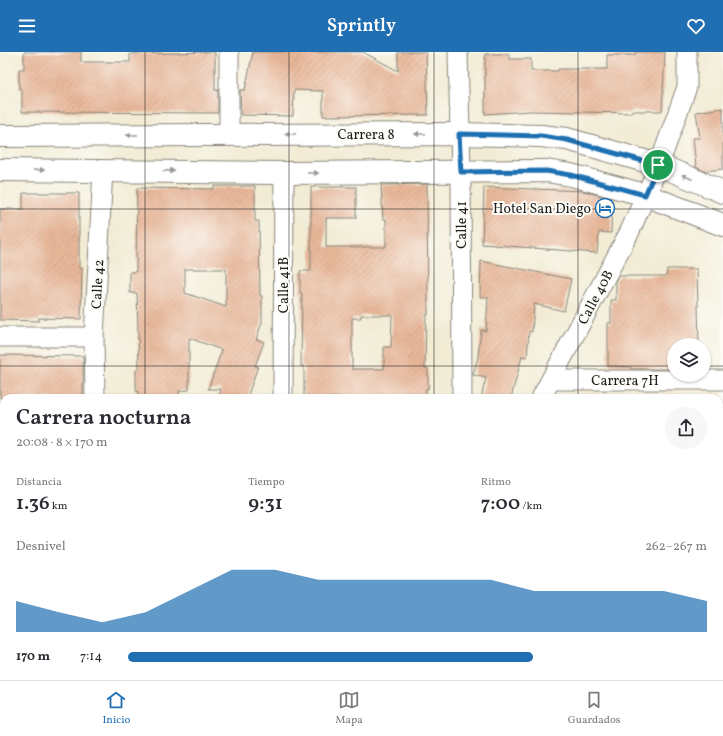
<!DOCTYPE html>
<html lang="es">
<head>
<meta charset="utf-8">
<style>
	body { margin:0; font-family:Vollkorn,serif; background:#f7f7f7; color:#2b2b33; height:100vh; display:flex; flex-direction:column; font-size:15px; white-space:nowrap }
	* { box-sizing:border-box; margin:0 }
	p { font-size:13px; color:#7c7c81 }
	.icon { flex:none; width:22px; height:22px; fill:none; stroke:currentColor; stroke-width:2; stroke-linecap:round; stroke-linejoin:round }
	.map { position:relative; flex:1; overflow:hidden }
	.details { position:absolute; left:0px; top:342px; width:723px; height:286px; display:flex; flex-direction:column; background:#fff; border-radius:12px 12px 0 0; box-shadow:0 1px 3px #0004 }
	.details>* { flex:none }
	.fabs { position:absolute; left:667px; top:286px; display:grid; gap:8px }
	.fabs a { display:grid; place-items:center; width:44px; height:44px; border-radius:50%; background:#fff; box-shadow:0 1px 3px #0004; font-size:20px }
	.pin { position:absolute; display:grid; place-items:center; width:34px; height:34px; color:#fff; margin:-17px; border:2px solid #fff; border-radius:50%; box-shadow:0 1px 4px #0007 }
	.round { display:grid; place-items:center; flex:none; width:42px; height:42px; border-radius:21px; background:#f7f7f7 }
	.head { display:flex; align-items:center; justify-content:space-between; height:68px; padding:0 16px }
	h1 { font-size:22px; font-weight:600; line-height:30px }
	.figures { display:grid; grid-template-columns:repeat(3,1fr); gap:6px; height:68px; padding:4px 16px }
	.figures div { display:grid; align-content:center }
	.figures b { font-size:20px; font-weight:600 }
	.figures small { font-size:11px; font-weight:400 }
	.figures p { font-size:11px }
	.chart { height:112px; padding:8px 16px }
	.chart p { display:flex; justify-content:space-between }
	.chart svg { width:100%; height:72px; margin-top:4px; fill:#1f6fb2; opacity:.7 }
	ul { padding:0 16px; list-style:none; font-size:13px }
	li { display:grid; grid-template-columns:64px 48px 1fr; align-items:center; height:30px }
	li i { height:10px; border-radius:5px; background:#1f6fb2 }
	header { display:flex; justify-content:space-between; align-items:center; height:52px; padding:0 16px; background:#1f6fb2; color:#fff; font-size:18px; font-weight:600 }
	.dock { display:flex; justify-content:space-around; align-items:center; height:56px; border-top:1px solid #e1e1e2; background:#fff; font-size:11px; color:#7c7c81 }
	.dock a { display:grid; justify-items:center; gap:2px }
	.dock .active { color:#1f6fb2 }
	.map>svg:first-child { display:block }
</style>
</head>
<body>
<header><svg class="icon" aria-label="menu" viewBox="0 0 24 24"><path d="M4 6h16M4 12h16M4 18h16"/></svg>Sprintly<svg class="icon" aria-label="heart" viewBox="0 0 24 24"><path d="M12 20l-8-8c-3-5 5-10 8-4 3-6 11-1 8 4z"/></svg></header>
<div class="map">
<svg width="723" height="628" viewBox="0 0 723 628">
	<defs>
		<pattern id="building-hatch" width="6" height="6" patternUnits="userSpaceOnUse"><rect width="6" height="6" fill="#e9b89a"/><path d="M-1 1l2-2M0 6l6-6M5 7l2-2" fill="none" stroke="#c79e84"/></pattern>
	</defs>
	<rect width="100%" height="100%" fill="#fdfcf7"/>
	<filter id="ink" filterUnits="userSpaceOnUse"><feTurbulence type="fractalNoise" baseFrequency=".025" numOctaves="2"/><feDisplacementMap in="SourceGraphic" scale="8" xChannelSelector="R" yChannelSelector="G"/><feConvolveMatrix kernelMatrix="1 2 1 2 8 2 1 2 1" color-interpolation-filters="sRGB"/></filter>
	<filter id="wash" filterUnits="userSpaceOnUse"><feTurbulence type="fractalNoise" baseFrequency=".012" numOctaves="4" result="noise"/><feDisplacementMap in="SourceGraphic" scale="16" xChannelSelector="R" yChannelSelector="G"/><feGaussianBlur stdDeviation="0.9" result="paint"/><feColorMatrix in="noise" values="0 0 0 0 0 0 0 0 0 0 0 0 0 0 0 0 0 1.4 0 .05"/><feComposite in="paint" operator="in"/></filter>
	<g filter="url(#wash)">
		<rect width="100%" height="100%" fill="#f2ecd5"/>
		<g id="blocks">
			<g fill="url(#building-hatch)" fill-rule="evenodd">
				<polygon points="24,0 81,0 81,10 130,10 130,2 215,0 215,38 218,38 218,61 22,60 22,37 19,37 19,17 24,17"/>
				<polygon points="253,0 363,0 398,19 398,0 426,0 428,63 323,64 323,39 294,38 293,64 241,63 240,38 245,38"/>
				<polygon points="635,0 665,0 662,59 631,59 631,61 531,59 485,62 485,2 509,2 509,7 531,7 531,19 558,19 558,17 607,17 607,3 635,3"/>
				<polygon points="723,56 723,117 704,119 696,115 693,86 700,86 696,60"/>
				<path d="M 427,132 L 428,263 L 426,263 L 425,316 L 428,316 L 428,337 L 426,337 L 426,346 L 304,346 L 304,314 L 301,314 L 302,241 L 300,241 L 300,219 L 311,219 L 311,135 L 356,135 L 356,166 L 326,166 L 326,195 L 386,195 L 386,167 L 383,167 L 381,133 ZM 361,263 L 392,263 L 391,295 L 384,295 L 384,317 L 352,317 L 352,266 L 361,266 Z"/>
				<path d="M 214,134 L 255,134 L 255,169 L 259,169 L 260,244 L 262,244 L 262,271 L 256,287 L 264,290 L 255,314 L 258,314 L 247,346 L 218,346 L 221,337 L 208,337 L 222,298 L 189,286 L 189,338 L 179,339 L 179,346 L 138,346 L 138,339 L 136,339 L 136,318 L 139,318 L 137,241 L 130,241 L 130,220 L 136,220 L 137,136 L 214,137 ZM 185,217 L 226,217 L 226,255 L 185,241 Z"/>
				<polygon points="484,135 583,139 612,147 611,181 599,180 597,201 482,192"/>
				<polygon points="23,141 79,141 79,216 82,216 81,267 39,266 39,269 0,268 0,157 23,157"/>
				<polygon points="481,209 571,227 564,259 534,252 532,280 529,279 527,305 522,304 511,346 481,346 486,326 473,323 478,305 481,278 486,279 488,245 480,245"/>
				<polygon points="667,217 697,217 699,293 674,293 674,317 631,317 631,315 608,314 608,271 611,271 611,248 616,248 616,228 619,224 666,224"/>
				<polygon points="0,303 83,304 83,346 0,346"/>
			</g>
		</g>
	</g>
	<g filter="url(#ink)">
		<use href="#blocks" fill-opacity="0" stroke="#878478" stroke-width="1"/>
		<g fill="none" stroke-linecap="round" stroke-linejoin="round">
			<g stroke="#878478" stroke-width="21">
				<g id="street">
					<polyline points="229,0 229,82"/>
					<polyline points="458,0 461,120 462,346"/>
					<polyline points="0,285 94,285"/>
					<polyline points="551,328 723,328"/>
					<polyline points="95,346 94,285 103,118"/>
					<polyline points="283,346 284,121"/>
					<polyline points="541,346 630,179 659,113 687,35 687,0"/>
					<polyline points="0,444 4,444"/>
					<polyline points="719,475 723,475"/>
					<polyline points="0,609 4,609"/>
					<polyline points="719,619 723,619"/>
					<polyline points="102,624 102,628"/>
					<polyline points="405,624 406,628"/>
					<polyline points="267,628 277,624"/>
				</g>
			</g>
			<g stroke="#878478" stroke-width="24">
				<g id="secondary">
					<polyline points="0,84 459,82 541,84 567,87 659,113 723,140"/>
					<polyline points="0,118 284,121 546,119 571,123 645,143 723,173"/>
				</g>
			</g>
			<use href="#street" stroke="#fff" stroke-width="19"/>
			<use href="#secondary" stroke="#fff" stroke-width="22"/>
		</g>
		<defs><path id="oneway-solid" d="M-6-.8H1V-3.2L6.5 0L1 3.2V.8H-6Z"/></defs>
		<g fill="#999">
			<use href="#oneway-solid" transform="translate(290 82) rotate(180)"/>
			<use href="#oneway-solid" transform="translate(420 82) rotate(180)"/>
			<use href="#oneway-solid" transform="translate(132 83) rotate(180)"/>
			<use href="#oneway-solid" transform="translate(39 118)"/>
			<use href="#oneway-solid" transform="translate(169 119) rotate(1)"/>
			<use href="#oneway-solid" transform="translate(313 121)"/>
			<use href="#oneway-solid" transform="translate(687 125) rotate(-156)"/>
		</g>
	</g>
	<g fill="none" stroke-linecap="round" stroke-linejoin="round" filter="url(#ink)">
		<g stroke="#fff" stroke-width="8">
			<polygon id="route" points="459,82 541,84 567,88 658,113 645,143 571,123 546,119 461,120"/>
		</g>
		<use href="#route" stroke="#1f6fb2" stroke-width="5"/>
	</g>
	<path fill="none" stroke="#1c1c1c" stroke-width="1" stroke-opacity="0.55" d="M 145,0 L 145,346M 289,0 L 289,346M 434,0 L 434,346M 578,0 L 578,346M 0,157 L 723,157M 0,314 L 674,314M 704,314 L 723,314M 0,471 L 4,471M 719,471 L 723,471M 145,624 L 145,628M 289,624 L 289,628M 434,624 L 434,628M 578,624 L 578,628"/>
	<defs>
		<g id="hotel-ring" transform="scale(1)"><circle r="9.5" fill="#fdfcf7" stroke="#1f6fb2" stroke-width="1.5"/><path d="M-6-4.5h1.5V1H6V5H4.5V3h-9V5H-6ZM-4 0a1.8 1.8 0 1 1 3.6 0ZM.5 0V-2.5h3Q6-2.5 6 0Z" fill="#1f6fb2"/></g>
	</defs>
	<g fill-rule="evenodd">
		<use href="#hotel-ring" x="605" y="156"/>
	</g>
	<g text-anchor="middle" stroke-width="4" stroke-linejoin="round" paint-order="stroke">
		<g font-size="14" fill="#1c1c1c" stroke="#fdfcf7">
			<text x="366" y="87">Carrera 8</text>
			<text transform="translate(461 173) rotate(-90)" y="5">Calle 41</text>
			<text transform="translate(97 232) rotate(-87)" y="5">Calle 42</text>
			<text transform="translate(283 233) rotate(-90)" y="5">Calle 41B</text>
			<text transform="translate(595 245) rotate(-62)" y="5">Calle 40B</text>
			<text x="625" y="333">Carrera 7H</text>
		</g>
		<g font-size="14" fill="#1c1c1c" stroke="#fdfcf7" text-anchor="end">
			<text x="591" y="161">Hotel San Diego</text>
		</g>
	</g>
</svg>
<div class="fabs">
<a><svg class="icon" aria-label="layers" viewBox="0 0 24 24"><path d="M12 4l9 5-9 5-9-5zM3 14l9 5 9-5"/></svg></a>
</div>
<div class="pin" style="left:658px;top:113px;background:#1e9e55"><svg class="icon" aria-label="arrive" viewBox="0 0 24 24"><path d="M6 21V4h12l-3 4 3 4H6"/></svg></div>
<section class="details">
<div class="head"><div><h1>Carrera nocturna</h1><p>20:08 · 8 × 170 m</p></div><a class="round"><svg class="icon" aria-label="share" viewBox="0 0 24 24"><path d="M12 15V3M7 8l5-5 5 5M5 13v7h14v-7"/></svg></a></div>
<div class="figures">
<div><p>Distancia</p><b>1.36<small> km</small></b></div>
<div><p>Tiempo</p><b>9:31</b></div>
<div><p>Ritmo</p><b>7:00<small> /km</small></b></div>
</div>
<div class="chart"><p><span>Desnivel</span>262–267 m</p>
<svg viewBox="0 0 160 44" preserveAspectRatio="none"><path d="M0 44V25L10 32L20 38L30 32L40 19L50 6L60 6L70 12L80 12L90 12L100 12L110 12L120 19L130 19L140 19L150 19L160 25V44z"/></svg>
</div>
<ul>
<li><b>170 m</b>7:14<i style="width:70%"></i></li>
</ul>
</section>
</div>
<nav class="dock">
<a class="active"><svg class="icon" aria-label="home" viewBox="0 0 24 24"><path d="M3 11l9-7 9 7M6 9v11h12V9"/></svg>Inicio</a>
<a><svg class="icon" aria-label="map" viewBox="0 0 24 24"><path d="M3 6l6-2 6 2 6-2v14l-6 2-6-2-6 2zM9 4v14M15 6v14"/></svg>Mapa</a>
<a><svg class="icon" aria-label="saved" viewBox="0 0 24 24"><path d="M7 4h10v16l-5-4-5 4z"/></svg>Guardados</a>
</nav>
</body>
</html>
